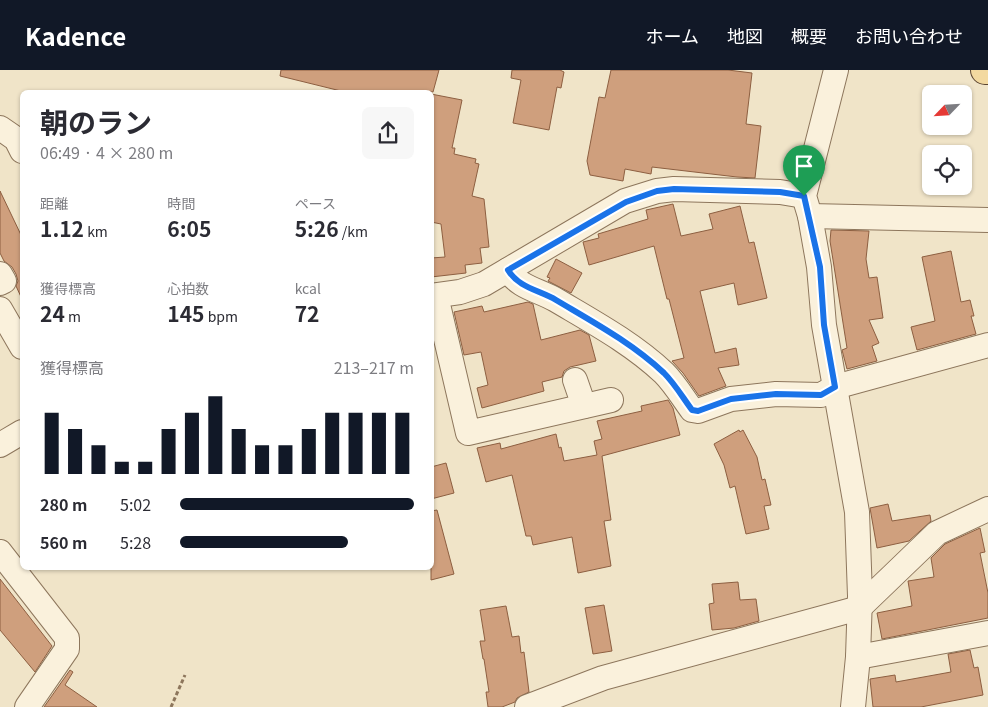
<!DOCTYPE html>
<html lang="ja">
<head>
<meta charset="utf-8">
<style>
	body { margin:0; font-family:Georgia,"Noto Sans JP",serif; background:#f7f7f7; color:#2b2b33; height:100vh; display:flex; flex-direction:column; font-size:19px; white-space:nowrap }
	* { box-sizing:border-box; margin:0 }
	p { font-size:16px; color:#7c7c81 }
	.icon { flex:none; width:28px; height:28px; fill:none; stroke:currentColor; stroke-width:2; stroke-linecap:round; stroke-linejoin:round }
	.map { position:relative; flex:1; overflow:hidden }
	.sheet { position:absolute; left:20px; top:20px; width:414px; height:480px; display:flex; flex-direction:column; background:#fff; border-radius:8px; box-shadow:0 1px 4px #0004 }
	.sheet>* { flex:none }
	.needle { width:32px; rotate:245deg }
	.fabs { position:absolute; left:922px; top:15px; display:grid; gap:10px }
	.fabs a { display:grid; place-items:center; width:50px; height:50px; border-radius:8px; background:#fff; box-shadow:0 1px 4px #0004; font-size:25px }
	.pin { position:absolute; display:grid; place-items:center; width:42px; height:42px; color:#fff; margin:-51px -21px; border-radius:50% 50% 50% 0; rotate:-45deg; box-shadow:0 0 5px #0007 }
	.pin .icon { rotate:45deg }
	.round { display:grid; place-items:center; flex:none; width:52px; height:52px; border-radius:8px; background:#f7f7f7 }
	.summary { display:flex; align-items:center; justify-content:space-between; height:85px; padding:0 20px }
	h1 { font-size:28px; font-weight:700; line-height:38px }
	.stats { display:grid; grid-template-columns:repeat(3,1fr); gap:8px; height:85px; padding:5px 20px }
	.stats div { display:grid; align-content:center }
	.stats b { font-size:21px; font-weight:700 }
	.stats small { font-size:14px; font-weight:400 }
	.stats p { font-size:14px }
	.chart { height:140px; padding:10px 20px }
	.chart p { display:flex; justify-content:space-between }
	.chart svg { width:100%; height:90px; margin-top:5px; stroke:#111827; stroke-width:6 }
	ul { padding:0 20px; list-style:none; font-size:16px }
	li { display:grid; grid-template-columns:80px 60px 1fr; align-items:center; height:38px }
	li i { height:12px; border-radius:6px; background:#111827 }
	header { display:flex; align-items:center; gap:30px; box-sizing:border-box; height:70px; padding:0 25px; background:#111827; color:#fff }
	header strong { font-size:24px }
	nav { display:flex; gap:28px; margin-inline-start:auto; font-size:18px }
	.map>svg:first-child { display:block }
</style>
</head>
<body>
<header>
<strong>Kadence</strong>
<nav><a>ホーム</a><a>地図</a><a>概要</a><a>お問い合わせ</a></nav>
</header>
<div class="map">
<svg width="988" height="637" viewBox="0 0 988 637">
	<rect width="100%" height="100%" fill="#f0e4c8"/>
	<g fill="#cf9f7d" stroke="#8d5f41">
		<polygon points="281,0 439,0 433,22 345,22 280,6"/>
		<polygon points="512,0 560,0 564,2 561,18 557,17 549,60 513,53 521,10 511,8"/>
		<polygon points="611,0 728,0 752,3 746,54 761,56 755,108 737,107 652,97 651,104 625,99 623,111 590,105 587,91 599,27 605,28"/>
		<polygon points="431,24 462,30 452,78 455,78 454,84 476,89 475,93 479,94 472,126 484,129 489,177 480,178 482,193 465,195 466,203 431,207 431,188 445,187 441,154 431,152"/>
		<polygon points="0,121 22,167 22,229 16,216 18,211 16,204 12,197 4,191 0,183"/>
		<polygon points="673,134 681,166 713,159 709,144 740,136 749,173 754,172 767,228 738,235 734,213 700,221 715,283 736,278 739,295 718,298 726,316 699,326 683,303 672,291 684,288 669,229 667,229 654,176 589,195 583,172 599,168 598,164 648,149 646,140"/>
		<polygon points="831,160 869,161 866,189 869,208 877,207 883,248 869,250 879,273 872,276 877,291 847,299 842,280 847,278 830,171"/>
		<polygon points="951,181 961,232 970,230 974,246 971,246 976,264 917,280 911,257 935,251 922,187"/>
		<polygon points="556,189 582,203 571,223 548,211 550,208 547,207"/>
		<polygon points="528,232 533,234 541,270 580,260 589,265 596,291 570,297 564,301 562,307 542,312 544,321 482,338 477,318 488,315 481,282 464,285 454,242 482,236 484,242"/>
		<polygon points="668,330 673,338 680,365 602,386 611,450 604,451 611,496 578,503 572,467 533,475 531,466 526,466 512,405 486,412 477,378 500,373 501,379 556,364 559,378 561,377 564,391 597,385 594,371 602,369 597,351 642,341 641,336"/>
		<polygon points="739,360 740,362 743,360 757,387 762,410 765,409 771,435 764,436 769,459 746,464 735,416 730,418 724,395 714,374"/>
		<polygon points="446,393 454,423 431,429 431,397"/>
		<polygon points="888,434 892,451 930,445 931,451 909,471 877,478 870,438"/>
		<polygon points="437,440 454,504 431,510 431,441"/>
		<polygon points="980,458 985,482 980,483 988,523 988,548 882,569 877,543 912,536 908,511 934,507 931,488 945,474"/>
		<polygon points="0,509 52,576 35,602 0,560"/>
		<polygon points="738,512 740,530 756,529 759,551 734,558 712,560 709,534 714,533 712,514"/>
		<polygon points="604,535 612,581 593,584 585,538"/>
		<polygon points="506,536 512,567 519,566 521,583 524,582 529,622 517,628 515,632 502,637 488,637 486,622 489,622 484,589 483,589 480,571 485,571 480,540"/>
		<polygon points="970,580 974,598 978,597 983,625 921,637 873,637 870,609 895,605 896,612 951,602 948,584"/>
		<polygon points="70,600 73,602 65,615 97,637 44,637"/>
	</g>
	<g fill="none" stroke-linecap="round" stroke-linejoin="round">
		<g stroke="#8d765c" stroke-width="26">
			<g id="street">
				<polyline points="836,0 804,126 810,146 819,197 824,255 857,442 860,526 858,587 853,637"/>
				<polyline points="0,58 16,69 22,81"/>
				<polyline points="810,146 988,150"/>
				<path d="M 508,200 C 519,218 539,220 556,230 C 593,252 632,273 664,303 C 675,314 683,328 692,340 L 698,341 L 731,329 L 776,324 L 821,325 L 835,317 L 988,275"/>
				<polyline points="0,204 4,211 0,213"/>
				<polyline points="431,226 460,222 484,214 625,131 657,121 674,119 780,122 804,126"/>
				<polyline points="436,226 468,363 611,330"/>
				<polyline points="0,239 22,277"/>
				<polyline points="575,310 584,336"/>
				<polyline points="0,375 22,362"/>
				<polyline points="0,482 67,568 67,579 27,637"/>
				<polyline points="858,587 988,563"/>
				<polyline points="527,637 603,608 859,538 937,463 988,439"/>
			</g>
		</g>
		<g stroke="#5b4430" stroke-width="30">
			<polyline id="primary" points="985,0 988,0"/>
		</g>
		<polyline stroke="#8d765c" stroke-width="3" stroke-dasharray="4 2.5" stroke-linecap="butt" points="171,637 185,605"/>
		<use href="#street" stroke="#faf1dc" stroke-width="24"/>
		<use href="#primary" stroke="#f3d9a0" stroke-width="28"/>
	</g>
	<g fill="none" stroke-linecap="round" stroke-linejoin="round">
		<g stroke="#fff" stroke-width="10">
			<path id="route" d="M 674,119 L 780,122 L 804,126 L 820,197 L 824,255 L 835,317 L 821,325 L 776,324 L 731,329 L 698,341 L 692,340 C 683,328 675,314 664,303 C 632,273 593,252 556,230 C 539,220 519,218 508,200 L 626,132 L 657,121 Z"/>
		</g>
		<use href="#route" stroke="#1a73e8" stroke-width="6"/>
	</g>
</svg>
<div class="fabs">
<a><svg class="needle" viewBox="-14 -14 28 28"><path d="M0-13l5 13h-10z" fill="#e53935"/><path d="M0 13l5-13h-10z" fill="#7c7c81"/></svg></a>
<a><svg class="icon" aria-label="locate" viewBox="0 0 24 24"><circle cx="12" cy="12" r="6"/><path d="M12 2v4M12 18v4M2 12h4M18 12h4"/></svg></a>
</div>
<div class="pin" style="left:804px;top:126px;background:#1e9e55"><svg class="icon" aria-label="arrive" viewBox="0 0 24 24"><path d="M6 21V4h12l-3 4 3 4H6"/></svg></div>
<section class="sheet">
<div class="summary"><div><h1>朝のラン</h1><p>06:49 · 4 × 280 m</p></div><a class="round"><svg class="icon" aria-label="share" viewBox="0 0 24 24"><path d="M12 15V3M7 8l5-5 5 5M5 13v7h14v-7"/></svg></a></div>
<div class="stats">
<div><p>距離</p><b>1.12<small> km</small></b></div>
<div><p>時間</p><b>6:05</b></div>
<div><p>ペース</p><b>5:26<small> /km</small></b></div>
</div>
<div class="stats">
<div><p>獲得標高</p><b>24<small> m</small></b></div>
<div><p>心拍数</p><b>145<small> bpm</small></b></div>
<div><p>kcal</p><b>72</b></div>
</div>
<div class="chart"><p><span>獲得標高</span>213–217 m</p>
<svg viewBox="0 0 160 44" preserveAspectRatio="none"><path d="M5 44V14M15 44V22M25 44V30M35 44V38M45 44V38M55 44V22M65 44V14M75 44V6M85 44V22M95 44V30M105 44V30M115 44V22M125 44V14M135 44V14M145 44V14M155 44V14"/></svg>
</div>
<ul>
<li><b>280 m</b>5:02<i style="width:100%"></i></li>
<li><b>560 m</b>5:28<i style="width:72%"></i></li>
</ul>
</section>
</div>
</body>
</html>
